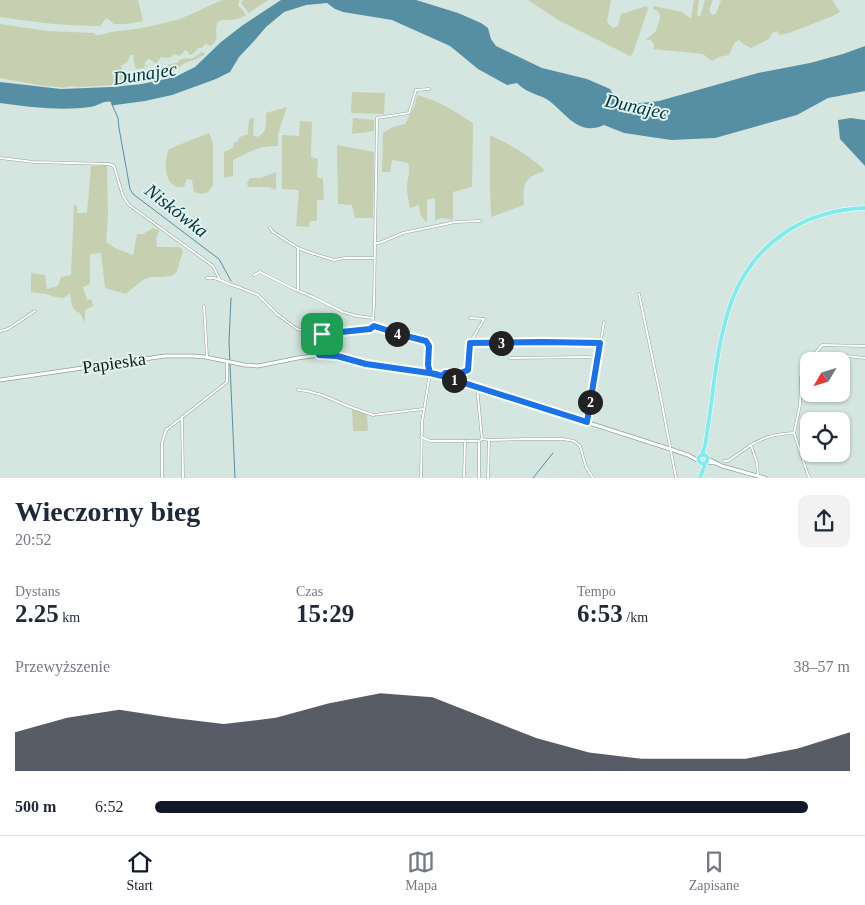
<!DOCTYPE html>
<html lang="pl">
<head>
<meta charset="utf-8">
<style>
	body { margin:0; font-family:"Times New Roman",serif; background:#f2f2f3; color:#1f2937; height:100vh; display:flex; flex-direction:column; font-size:19px; white-space:nowrap }
	* { box-sizing:border-box; margin:0 }
	p { font-size:16px; color:#747a83 }
	.icon { flex:none; width:28px; height:28px; fill:none; stroke:currentColor; stroke-width:2; stroke-linecap:round; stroke-linejoin:round }
	.map { position:relative; height:478px; overflow:hidden }
	.sheet { display:flex; flex-direction:column; background:#fff; flex:1 }
	.sheet>* { flex:none }
	.needle { width:32px; rotate:232deg }
	.fabs { position:absolute; left:800px; top:352px; display:grid; gap:10px }
	.fabs a { display:grid; place-items:center; width:50px; height:50px; border-radius:10px; background:#fff; box-shadow:0 1px 4px #0004; font-size:25px }
	.pin { position:absolute; display:grid; place-items:center; width:42px; height:42px; color:#fff; margin:-21px; border-radius:10px; box-shadow:0 2px 8px #0006 }
	.km { position:absolute; width:25px; height:25px; margin:-12px; border-radius:50%; background:#222; color:#fff; font-size:14px; line-height:25px; text-align:center }
	.round { display:grid; place-items:center; flex:none; width:52px; height:52px; border-radius:10px; background:#f2f2f3 }
	.head { display:flex; align-items:center; justify-content:space-between; height:85px; padding:0 15px }
	h1 { font-size:28px; font-weight:700; line-height:38px }
	.figures { display:grid; grid-template-columns:repeat(3,1fr); gap:8px; height:85px; padding:5px 15px }
	.figures div { display:grid; align-content:center }
	.figures b { font-size:25px; font-weight:700 }
	.figures small { font-size:14px; font-weight:400 }
	.figures p { font-size:14px }
	.chart { height:140px; padding:10px 15px }
	.chart p { display:flex; justify-content:space-between }
	.chart svg { width:100%; height:90px; margin-top:5px; fill:#111827; opacity:.7 }
	ul { padding:0 15px; list-style:none; font-size:16px }
	li { display:grid; grid-template-columns:80px 60px 1fr; align-items:center; height:38px }
	li i { height:12px; border-radius:6px; background:#111827 }
	.tabs { display:flex; justify-content:space-around; align-items:center; height:70px; border-top:1px solid #e0e1e3; background:#fff; font-size:14px; color:#747a83 }
	.tabs a { display:grid; justify-items:center; gap:2px }
	.tabs .active { color:#111827 }
	.map>svg:first-child { display:block }
</style>
</head>
<body>
<div class="map">
<svg width="865" height="478" viewBox="0 0 865 478">
	<rect width="100%" height="100%" fill="#d5e6e0"/>
	<g fill="#c6cfaf">
		<path d="M 0,0 L 138,0 L 143,21 L 126,24 L 114,24 L 107,18 C 103,20 103,25 99,26 C 65,26 33,22 0,17 Z"/>
		<path d="M 222,0 L 239,0 L 238,6 L 242,9 L 246,15 C 243,17 236,20 231,20 C 227,21 219,18 217,24 C 214,33 221,40 210,46 L 206,43 L 202,48 L 198,48 C 196,51 194,54 190,55 L 187,51 L 185,50 L 180,56 L 173,54 L 172,57 L 166,58 L 161,57 C 154,67 159,64 149,59 L 146,61 L 144,68 L 137,69 L 135,67 L 133,55 L 130,55 C 129,61 126,63 121,66 L 124,73 L 129,72 L 133,74 L 134,81 L 129,84 L 80,87 L 71,86 L 63,88 L 61,87 L 44,86 L 0,78 L 0,24 L 48,31 L 94,33 L 95,35 L 101,35 L 111,32 L 136,29 L 156,25 L 180,19 Z"/>
		<polygon points="244,0 268,0 249,13 242,5 241,2"/>
		<polygon points="528,0 611,0 607,22 613,28 618,26 621,14 647,6 648,9 633,53 630,56 560,21"/>
		<polygon points="694,0 699,0 697,15 700,17 705,0 713,0 709,10 712,15 716,14 721,0 832,0 840,12 833,16 789,33 780,35 777,31 772,33 769,39 751,48 743,44 739,40 735,42 729,55 719,57 712,61 703,54 653,49 654,45 651,40 646,40 656,31 660,18 659,12 653,9 654,6 682,12 691,19"/>
		<path d="M 202,52 L 205,53 L 204,55 L 194,60 L 185,63 L 167,76 L 138,80 L 136,76 L 142,75 C 147,70 154,68 161,68 L 163,70 L 165,70 L 168,65 L 178,62 L 181,59 L 193,58 Z"/>
		<polygon points="352,92 385,93 384,114 351,113"/>
		<path d="M 417,95 C 440,101 454,111 473,123 L 472,187 L 453,192 L 453,220 L 442,218 L 435,220 L 435,198 L 427,200 L 427,223 L 420,214 L 419,205 L 410,208 C 409,201 407,195 407,188 C 407,179 411,172 408,163 L 392,160 L 390,172 L 382,172 L 383,133 L 393,127 L 405,124 L 415,105 Z"/>
		<path d="M 287,107 L 278,134 L 278,146 C 257,146 252,151 233,160 L 233,176 L 224,178 L 224,152 L 233,148 L 234,143 L 238,141 L 240,137 L 248,134 L 249,119 L 254,118 L 253,135 L 257,137 C 268,132 266,123 266,113 Z"/>
		<polygon points="353,118 374,120 374,131 352,134"/>
		<polygon points="300,121 312,122 311,157 318,159 317,177 323,179 324,200 317,200 317,221 310,221 309,227 296,226 299,190 282,189 282,135 299,136"/>
		<path d="M 209,133 L 213,143 L 213,185 L 208,192 L 202,194 L 194,192 L 192,180 L 187,179 L 184,187 C 164,191 163,161 169,149 Z"/>
		<path d="M 490,135 C 507,143 533,157 545,171 C 523,178 523,183 524,205 L 491,217 L 490,190 Z"/>
		<polygon points="337,145 374,152 373,218 355,218 352,205 338,204"/>
		<path d="M 107,165 L 108,216 L 106,242 L 115,248 L 133,255 L 137,234 L 143,234 L 153,228 L 159,230 L 159,232 L 156,238 L 157,247 L 179,247 L 182,249 C 184,255 181,257 179,263 C 179,264 178,270 177,271 C 172,281 153,274 145,279 C 138,283 132,289 126,294 L 105,288 L 101,253 L 90,254 L 90,284 L 83,287 L 87,300 L 91,299 L 93,306 L 85,310 L 85,321 L 84,321 L 80,313 C 71,311 71,300 70,293 L 64,298 L 55,297 L 46,294 L 31,292 L 31,273 L 45,275 L 47,289 L 58,286 L 61,277 L 71,275 L 74,206 L 77,205 L 77,213 L 87,213 L 91,166 Z"/>
		<polygon points="276,172 276,190 269,187 248,187 247,183 250,178 261,178"/>
		<polygon points="352,409 367,415 368,431 353,431"/>
	</g>
	<g fill="#568ea3">
		<path d="M 281,0 L 416,0 L 458,13 L 481,23 L 488,28 L 491,39 L 496,46 L 542,68 L 587,79 L 610,89 L 613,94 L 623,103 L 631,104 L 659,101 L 758,73 L 810,63 L 843,54 L 865,46 L 865,91 L 828,98 L 797,115 L 715,138 L 671,140 L 624,133 L 604,125 C 578,137 566,113 548,100 C 542,96 536,95 530,92 C 525,90 521,87 517,83 L 507,85 L 478,69 L 450,46 L 392,20 L 343,12 L 335,9 L 327,3 L 306,5 L 284,12 L 266,27 L 255,40 L 239,57 L 230,72 L 216,79 L 172,95 L 145,101 L 115,105 L 112,106 L 112,102 C 103,100 99,106 90,107 C 62,111 28,107 0,103 L 0,82 L 61,89 L 112,87 L 142,84 L 175,77 L 195,67 L 221,42 L 243,25 Z"/>
		<polygon points="851,118 865,120 865,166 840,139 838,120"/>
	</g>
	<g fill="none" stroke-linecap="round" stroke-linejoin="round">
		<g stroke="#568ea3" stroke-width="1">
			<polyline points="110,100 118,118 119,128 130,189 133,194 219,259 231,281"/>
			<polyline points="231,298 229,342 235,478"/>
			<polyline points="533,478 553,453"/>
		</g>
		<g stroke="#93a39d" stroke-width="3">
			<g id="street">
				<polyline points="0,158 34,162 109,164 114,166 123,196 129,205 213,266 220,280 229,284 238,287 258,295 277,314 297,329 310,333 322,334 370,329 374,326"/>
				<polyline points="270,228 273,232 298,248 298,291"/>
				<polyline points="374,244 382,242 403,233 455,222 480,221"/>
				<polyline points="298,248 311,253 334,260 345,258 374,258"/>
				<polyline points="254,275 260,272 294,289 313,297 343,312 357,316 373,318"/>
				<polyline points="207,278 214,278 220,280"/>
				<polyline points="639,294 661,399 676,478"/>
				<polyline points="204,306 207,356"/>
				<polyline points="0,331 8,329 35,311"/>
				<polyline points="470,343 542,342 600,343"/>
				<polyline points="319,354 322,334"/>
				<polyline points="510,358 587,357 598,358"/>
				<polyline points="834,361 835,355 837,355 865,358"/>
				<polyline points="442,376 445,373 461,373 468,370 470,343 484,319 470,318"/>
				<polyline points="477,387 482,439"/>
				<polyline points="298,390 307,391 322,395 350,407 373,415 423,409"/>
				<polyline points="182,417 183,478"/>
				<polyline points="587,422 604,322"/>
				<polyline points="421,437 430,441 479,441 482,439 489,440 529,439 563,439 574,441 580,446 586,467 593,478"/>
				<path d="M 751,445 C 766,436 776,434 794,433"/>
				<polyline points="724,461 728,461 751,445 757,463 758,476"/>
				<polyline points="464,477 465,441"/>
				<polyline points="162,478 162,443 166,430 227,382 227,361"/>
				<polyline points="421,478 422,422 430,373 428,365 429,346 426,341 402,335 374,326 373,318 374,306 377,118 409,113 416,90 429,89"/>
				<polyline points="479,478 479,441"/>
				<polyline points="488,478 489,440"/>
				<polyline points="810,478 808,475 794,433 800,405 801,377 804,367 822,345 865,346"/>
			</g>
		</g>
		<g stroke="#93a39d" stroke-width="4.5">
			<g id="secondary">
				<polyline points="0,380 165,356 192,356 205,357 245,365 258,366 298,358 319,355 337,357 367,364 421,371 436,374 477,387 670,449 688,455 699,461"/>
				<polyline points="708,459 722,466 765,478"/>
				<polyline points="707,462 715,463"/>
			</g>
		</g>
		<g stroke="#fff" stroke-width="5">
			<g id="primary">
				<circle cx="703" cy="459" r="4.5"/>
				<path d="M 702,455 L 705,446 C 709,422 712,398 715,374 C 723,319 734,268 783,234 C 807,217 835,209 865,208"/>
				<polyline points="700,478 705,464"/>
			</g>
		</g>
		<use href="#street" stroke="#fff" stroke-width="2"/>
		<use href="#secondary" stroke="#fff" stroke-width="3"/>
		<use href="#primary" stroke="#82ebee" stroke-width="4"/>
	</g>
	<g fill="none" stroke-linecap="round" stroke-linejoin="round">
		<g stroke="#fff" stroke-width="10">
			<polyline id="route" points="322,334 319,355 337,356 366,364 436,374 587,422 600,343 542,342 470,343 468,370 461,373 445,373 442,376 430,373 428,365 429,346 426,341 402,335 374,326 370,329 322,334"/>
		</g>
		<use href="#route" stroke="#1a73e8" stroke-width="6"/>
	</g>
	<g text-anchor="middle" stroke-width="4" stroke-linejoin="round" paint-order="stroke">
		<g font-size="18" fill="#131917" stroke="#e2f3ed">
			<text transform="translate(114 363) rotate(-8)" y="6">Papieska</text>
		</g>
		<g font-size="19" font-style="italic" fill="#003242" stroke="#e2f3ed">
			<text transform="translate(145 73) rotate(-9)" y="7">Dunajec</text>
			<text transform="translate(637 106) rotate(12)" y="7">Dunajec</text>
			<text transform="translate(177 210) rotate(38)" y="7">Niskówka</text>
		</g>
	</g>
</svg>
<div class="fabs">
<a><svg class="needle" viewBox="-14 -14 28 28"><path d="M0-13l5 13h-10z" fill="#e53935"/><path d="M0 13l5-13h-10z" fill="#747a83"/></svg></a>
<a><svg class="icon" aria-label="locate" viewBox="0 0 24 24"><circle cx="12" cy="12" r="6"/><path d="M12 2v4M12 18v4M2 12h4M18 12h4"/></svg></a>
</div>
<div class="pin" style="left:322px;top:334px;background:#1e9e55"><svg class="icon" aria-label="arrive" viewBox="0 0 24 24"><path d="M6 21V4h12l-3 4 3 4H6"/></svg></div>
<b class="km" style="left:454px;top:380px">1</b>
<b class="km" style="left:590px;top:402px">2</b>
<b class="km" style="left:501px;top:343px">3</b>
<b class="km" style="left:397px;top:334px">4</b>
</div>
<section class="sheet">
<div class="head"><div><h1>Wieczorny bieg</h1><p>20:52</p></div><a class="round"><svg class="icon" aria-label="share" viewBox="0 0 24 24"><path d="M12 15V3M7 8l5-5 5 5M5 13v7h14v-7"/></svg></a></div>
<div class="figures">
<div><p>Dystans</p><b>2.25<small> km</small></b></div>
<div><p>Czas</p><b>15:29</b></div>
<div><p>Tempo</p><b>6:53<small> /km</small></b></div>
</div>
<div class="chart"><p><span>Przewyższenie</span>38–57 m</p>
<svg viewBox="0 0 160 44" preserveAspectRatio="none"><path d="M0 44V25L10 18L20 14L30 18L40 21L50 18L60 11L70 6L80 8L90 18L100 28L110 35L120 38L130 38L140 38L150 33L160 25V44z"/></svg>
</div>
<ul>
<li><b>500 m</b>6:52<i style="width:94%"></i></li>
</ul>
</section>
<nav class="tabs">
<a class="active"><svg class="icon" aria-label="home" viewBox="0 0 24 24"><path d="M3 11l9-7 9 7M6 9v11h12V9"/></svg>Start</a>
<a><svg class="icon" aria-label="map" viewBox="0 0 24 24"><path d="M3 6l6-2 6 2 6-2v14l-6 2-6-2-6 2zM9 4v14M15 6v14"/></svg>Mapa</a>
<a><svg class="icon" aria-label="saved" viewBox="0 0 24 24"><path d="M7 4h10v16l-5-4-5 4z"/></svg>Zapisane</a>
</nav>
</body>
</html>
